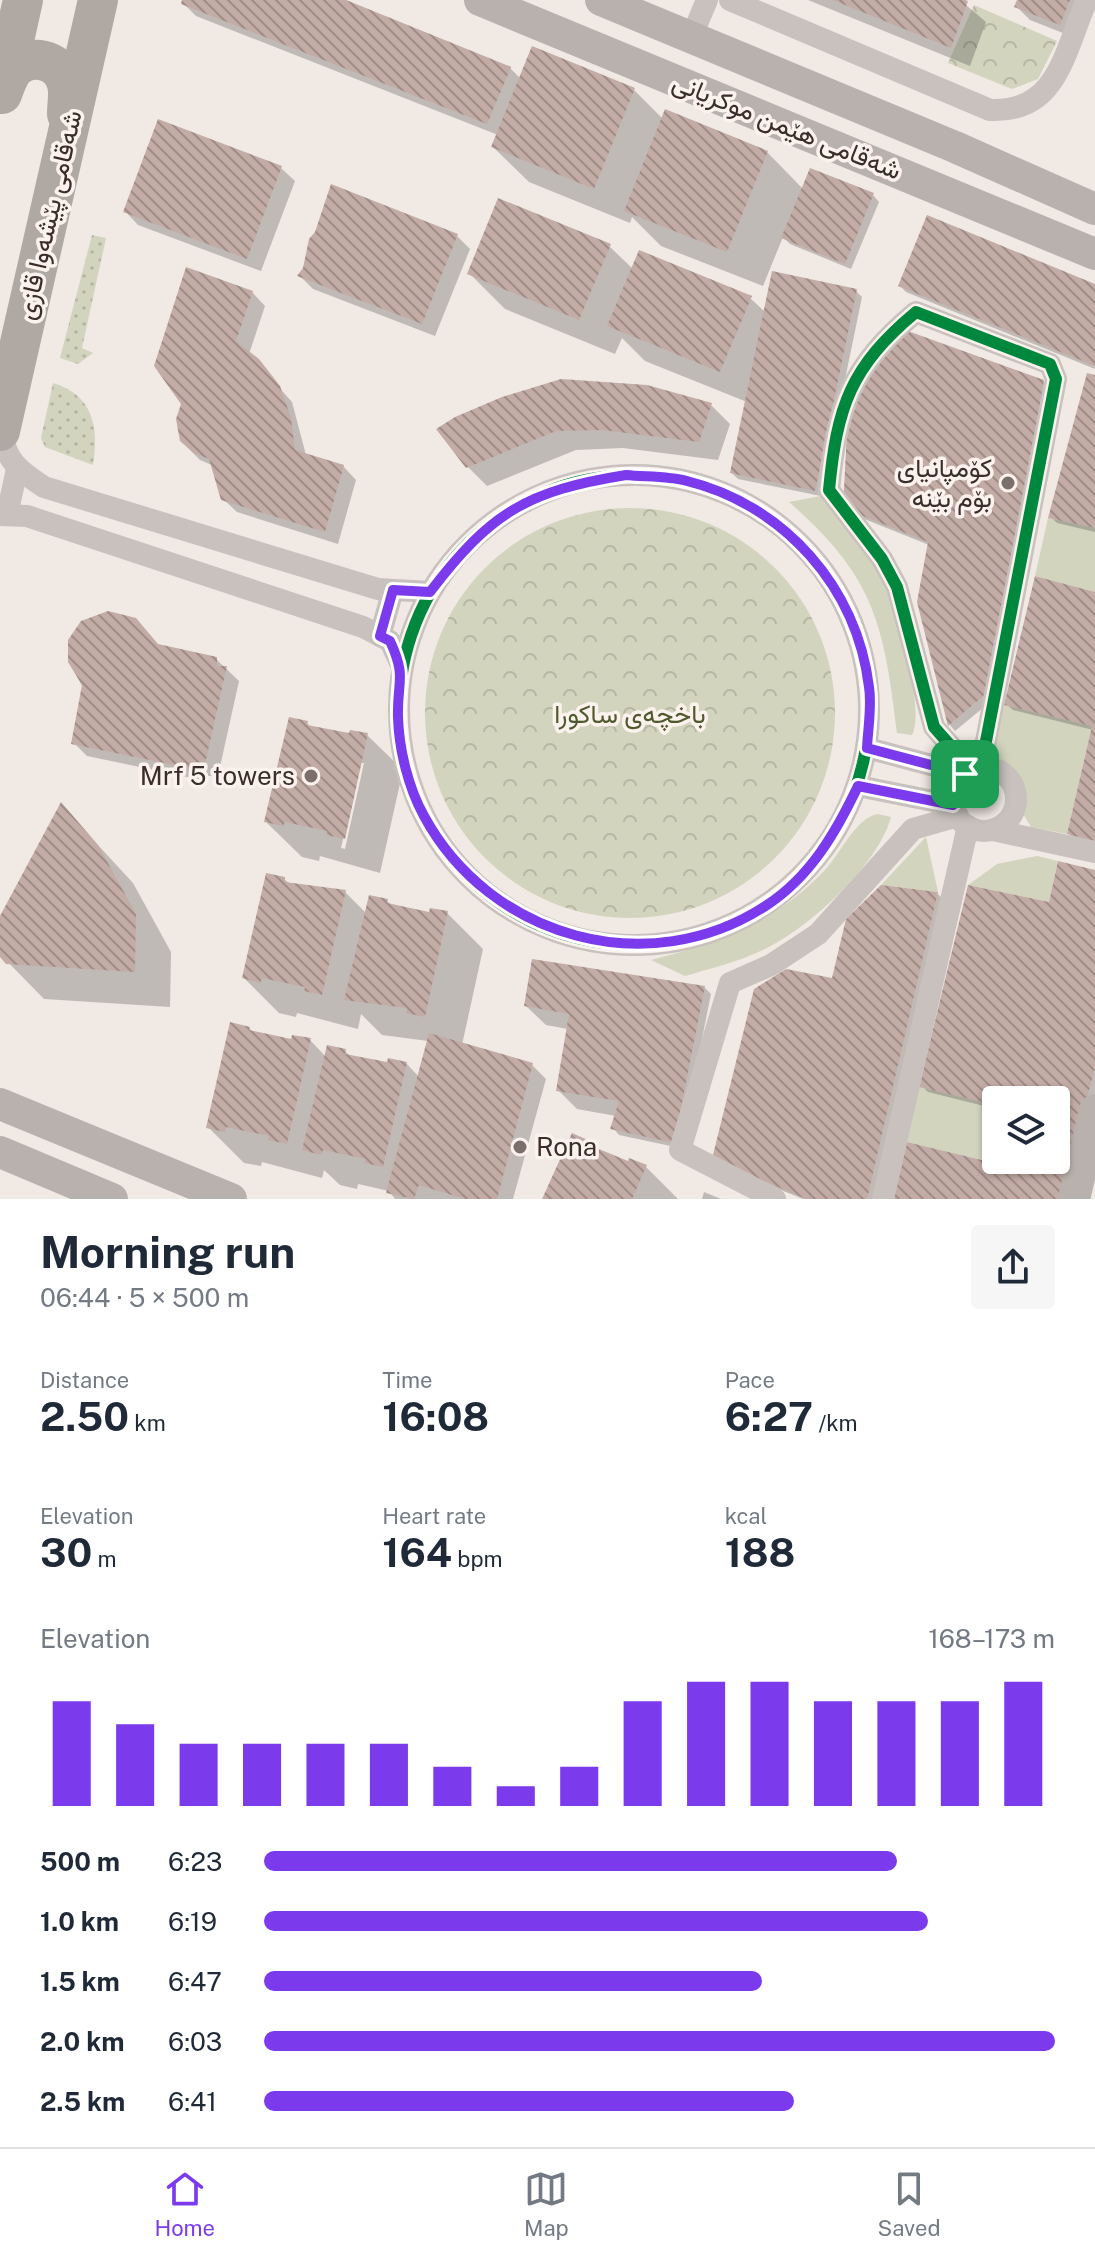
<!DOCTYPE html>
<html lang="en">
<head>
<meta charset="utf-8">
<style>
	body { margin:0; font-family:"Public Sans",Vazirmatn,sans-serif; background:#f6f6f7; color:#1f2937; height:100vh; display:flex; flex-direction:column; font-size:30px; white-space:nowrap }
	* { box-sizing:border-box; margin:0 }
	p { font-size:26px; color:#747a83 }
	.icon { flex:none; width:44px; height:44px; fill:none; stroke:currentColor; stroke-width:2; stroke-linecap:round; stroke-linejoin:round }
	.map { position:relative; height:1199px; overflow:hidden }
	.side { display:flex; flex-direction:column; background:#fff; flex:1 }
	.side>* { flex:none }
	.tools { position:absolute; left:982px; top:1086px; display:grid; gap:16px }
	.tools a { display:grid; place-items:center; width:88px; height:88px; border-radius:8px; background:#fff; box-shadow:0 2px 6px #0004; font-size:40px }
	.pin { position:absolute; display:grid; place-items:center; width:68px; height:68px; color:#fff; margin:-34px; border-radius:16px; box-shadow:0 4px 12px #0006 }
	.round { display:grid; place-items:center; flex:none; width:84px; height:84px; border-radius:8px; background:#f6f6f7 }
	.summary { display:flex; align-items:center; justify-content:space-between; height:136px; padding:0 40px }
	h1 { font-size:44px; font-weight:700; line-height:60px }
	.stats { display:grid; grid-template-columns:repeat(3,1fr); gap:12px; height:136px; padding:8px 40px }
	.stats div { display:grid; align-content:center }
	.stats b { font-size:40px; font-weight:700 }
	.stats small { font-size:22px; font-weight:400 }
	.stats p { font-size:22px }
	.chart { height:224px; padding:16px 40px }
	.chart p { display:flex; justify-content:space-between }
	.chart svg { width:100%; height:144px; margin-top:8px; stroke:#7c3aed; stroke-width:6 }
	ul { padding:0 40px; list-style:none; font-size:26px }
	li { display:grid; grid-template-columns:128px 96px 1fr; align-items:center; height:60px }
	li i { height:20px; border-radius:10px; background:#7c3aed }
	.dock { display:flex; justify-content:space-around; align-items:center; height:112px; border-top:2px solid #e0e1e3; background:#fff; font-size:22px; color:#747a83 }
	.dock a { display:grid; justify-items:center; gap:4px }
	.dock .active { color:#7c3aed }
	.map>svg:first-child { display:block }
</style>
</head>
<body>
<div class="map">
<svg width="1095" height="1199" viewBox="0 0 1095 1199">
	<defs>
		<pattern id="park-crowns" width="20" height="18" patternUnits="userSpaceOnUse" patternTransform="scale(2)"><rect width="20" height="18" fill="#d3d4be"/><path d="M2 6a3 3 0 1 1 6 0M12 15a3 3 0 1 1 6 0" fill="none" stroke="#b6b6a3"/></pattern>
		<pattern id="garden-dots" width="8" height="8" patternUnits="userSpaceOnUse" patternTransform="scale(2)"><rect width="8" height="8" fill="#d3d4be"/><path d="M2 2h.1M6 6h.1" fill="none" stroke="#b6b6a3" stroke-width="1.8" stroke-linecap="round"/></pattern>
		<pattern id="building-back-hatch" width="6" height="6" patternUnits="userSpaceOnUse" patternTransform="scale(2)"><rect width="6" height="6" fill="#c3aba6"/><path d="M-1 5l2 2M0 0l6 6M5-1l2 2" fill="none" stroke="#9f8c87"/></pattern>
	</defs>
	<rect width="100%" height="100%" fill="#f0e9e4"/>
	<g fill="#d3d4be">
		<path d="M 821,496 C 838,519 858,540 874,564 C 892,591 927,707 912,735 L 897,733 C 884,625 875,577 789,502 Z"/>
		<polygon points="1048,518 1095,528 1095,592 1035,576"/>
		<polygon points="1004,705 1092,726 1067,834 1031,827 1022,812 1019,778 993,752"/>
		<path d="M 878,814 L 891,817 C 878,865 811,926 767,948 C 741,961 712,968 685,976 L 651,960 C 716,944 776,922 824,871 C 840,855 855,818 878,814 Z"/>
		<polygon points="926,837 938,892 881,885"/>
		<polygon points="1037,856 1058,861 1049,902 968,885 997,864"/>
		<polygon points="919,1087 996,1105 986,1161 907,1142"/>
	</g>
	<g fill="url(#park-crowns)">
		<polygon points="974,5 1057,41 1038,79 1012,89 948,63"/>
		<circle cx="630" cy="713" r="205"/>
	</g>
	<g fill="url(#garden-dots)">
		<polygon points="92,235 106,238 82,348 93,353 78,364 60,358"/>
		<path d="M 53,383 C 93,395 99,427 93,465 L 45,447 L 41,438 Z"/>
	</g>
	<g fill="#0003" fill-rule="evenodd">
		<polygon points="184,0 341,0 510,68 521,79 634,90 663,119 767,152 803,189 873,195 879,202 851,269 790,244 783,237 763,286 661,246 632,217 630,223 529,182 493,147 498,135 196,16 183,3"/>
		<polygon points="808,0 960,0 986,22 970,66"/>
		<polygon points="1020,0 1089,0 1073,37 1030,20 1017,7"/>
		<polygon points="281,168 295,181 261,271 138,225 125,211"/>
		<polygon points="456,235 470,249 435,336 313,289 300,276"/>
		<polygon points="609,246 633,269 750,298 765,312 856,291 862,297 821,496 738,479 732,473 747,402 645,361 622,338 615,354 505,309 469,273"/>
		<polygon points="1095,285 1095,369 906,292 900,286"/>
		<polygon points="252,292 265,306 249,354 292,402 306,455 343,466 356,480 338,544 237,512 223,499 214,466 200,460 186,446"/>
		<polygon points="1095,377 1095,532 1057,523 1051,517"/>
		<polygon points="1043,382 1050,388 995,698 955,731 950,725 920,601 929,545 852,514"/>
		<polygon points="711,405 730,424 718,460 623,448 576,450 487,486 467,466 456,418"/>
		<polygon points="1095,594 1095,845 1075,840 1069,834 1093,730 1013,710 1006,704"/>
		<polygon points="160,647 216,659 239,681 218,776 207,776 207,781 87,756 74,743 84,690 70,662"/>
		<path d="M 307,723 L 312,728 L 351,736 L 367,735 L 403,770 L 380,873 L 320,856 L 319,861 L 302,857 L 266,822 ZM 360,763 L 364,763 L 345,849 L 341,848 Z"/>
		<polygon points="61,805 133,883 171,952 170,1007 44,999 0,954 0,920"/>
		<polygon points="1095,872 1095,1116 1070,1199 894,1199 988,1164 996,1130 996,1160 1056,1160 1056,1100 996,1100 996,1109 928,1092 922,1086 1050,904"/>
		<polygon points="284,879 290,884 345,892 366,913 387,901 393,906 431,914 447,913 483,949 462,1045 532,1065 546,1079 513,1199 395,1199 389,1191 358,1184 357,1189 340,1185 324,1170 322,1178 262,1162 261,1166 244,1163 208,1127 249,1028 254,1033 293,1041 310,1040 326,1057 345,1051 351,1057 389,1064 406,1063 419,1077 428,1041 382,1035 361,1014 358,1029 297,1013 296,1017 279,1013 244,978"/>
		<polygon points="882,887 938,894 944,900 874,1199 803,1199 720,1165 834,980"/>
		<polygon points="705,988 711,994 680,1148 619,1135 613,1128 616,1116 577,1109 558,1090 568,1029 546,1025 526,1006"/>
		<polygon points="589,1143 597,1151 629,1164 646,1167 678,1199 545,1199"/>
		<polygon points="704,1192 721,1199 702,1199"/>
	</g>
	<g fill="url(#building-back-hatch)">
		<polygon points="182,0 346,0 511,67 487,124 181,4"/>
		<polygon points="833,0 965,0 968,1 951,48"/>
		<polygon points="1017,0 1070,0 1060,25 1014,7"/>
		<polygon points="532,46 635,88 594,189 491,147"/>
		<polygon points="665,109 768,151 727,252 624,211"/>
		<polygon points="158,119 282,166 247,259 123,212"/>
		<polygon points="810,168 874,193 845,264 781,238"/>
		<polygon points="331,184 458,234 422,324 297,276 303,268 309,239 315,232"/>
		<polygon points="498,198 611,244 579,320 467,274"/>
		<polygon points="927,215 1095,284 1095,366 898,286"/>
		<polygon points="639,250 752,296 720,372 607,326"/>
		<polygon points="186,267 253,291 236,341 259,359 280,386 291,418 295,450 344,465 325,532 221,500 209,459 194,453 180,441 176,419 181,404 154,366"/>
		<polygon points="772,271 857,289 815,491 730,473"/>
		<polygon points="905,330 1044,380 989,691 948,726 917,602 928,542 843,508 847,431 859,389"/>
		<polygon points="1087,373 1095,375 1095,528 1048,518"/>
		<polygon points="561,379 647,385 712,403 699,442 602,430 556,431 466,468 436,429 455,417 502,397"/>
		<polygon points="1035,576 1095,592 1095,841 1067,834 1092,726 1004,705"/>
		<polygon points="108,611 136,618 158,644 217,657 217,666 227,666 205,764 194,764 194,769 71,744 82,685 68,662 68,640 81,621"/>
		<polygon points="289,717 308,721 307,725 349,733 350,730 368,733 345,839 326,835 327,831 285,822 283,826 264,822"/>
		<polygon points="61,802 98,845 136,914 135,972 6,964 0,957 0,916"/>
		<polygon points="1058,861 1095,870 1095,1067 1061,1199 893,1199 907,1142 986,1161 996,1126 996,1160 1056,1160 1056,1100 996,1100 996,1105 919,1087 968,885 1049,902"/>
		<polygon points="266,873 285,877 285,882 346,890 322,995 304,991 305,987 262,978 260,983 242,978"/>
		<polygon points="881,885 938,892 867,1199 806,1199 712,1159 754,989 786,969 832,978 846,919"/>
		<polygon points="369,895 388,899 387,903 429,912 430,908 448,911 425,1017 406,1013 407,1008 344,1000"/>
		<polygon points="532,959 705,986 674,1143 610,1129 619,1101 556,1091 569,1014 524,1006"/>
		<polygon points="230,1022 250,1027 249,1030 291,1039 292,1035 311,1038 287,1144 268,1140 269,1136 226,1127 225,1132 206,1128"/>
		<polygon points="429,1033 533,1063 497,1199 465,1199 419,1185 414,1199 386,1193"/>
		<polygon points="327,1045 346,1049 345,1054 387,1062 388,1058 407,1062 383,1167 364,1163 366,1159 323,1150 321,1155 302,1150"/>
		<polygon points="572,1133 590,1141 589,1145 628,1161 629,1158 647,1165 632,1199 542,1199"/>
	</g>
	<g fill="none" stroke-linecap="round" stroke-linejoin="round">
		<g stroke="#c8c1bd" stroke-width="22">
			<path d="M 730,0 L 990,110 C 1058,113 1064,52 1087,0"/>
			<polyline points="691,38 707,0"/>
			<path d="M 1,429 C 5,460 18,470 44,487 L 378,589 L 430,592"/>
			<circle cx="634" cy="710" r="235"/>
			<polyline points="0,515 27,516 363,627 390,641 402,667"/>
			<polyline points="7,515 17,469"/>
			<polyline points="380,636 393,590"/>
			<polyline points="867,748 965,774"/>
			<circle cx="984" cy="799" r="32"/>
			<path d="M 972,770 L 934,727 L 897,587 L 882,559 L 829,490 C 837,407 850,367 916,312 L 1050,364 L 1056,379 L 981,767"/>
			<polyline points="858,786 953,805"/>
			<polyline points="993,830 1095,852"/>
			<polyline points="775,1199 680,1150 730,983 771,965 818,934 913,829 958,816"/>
			<polyline points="883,1199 968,826"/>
		</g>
		<g stroke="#b9b1ad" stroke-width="32">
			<polyline points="480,0 1095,254"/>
			<polyline points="601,0 955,147 1095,209"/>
			<polyline points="0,1104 231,1199"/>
			<polyline points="0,1152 112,1199"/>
			<polyline points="1074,1199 1095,1110"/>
		</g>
		<g stroke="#afa8a3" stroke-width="40">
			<polyline points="3,90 23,0"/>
			<path d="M 2,94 C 5,86 8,77 13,70 C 29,52 59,59 66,81 C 70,91 67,103 67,114"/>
			<polyline points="0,431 98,0"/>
		</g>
		<g stroke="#fbf2ed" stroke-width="17">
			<g id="cycleway">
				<circle cx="634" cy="710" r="235"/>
				<path d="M 972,770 L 934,727 L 897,587 L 882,559 L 829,490 C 837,407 850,367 916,312 L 1050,364 L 1056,379 L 981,767"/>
			</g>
		</g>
		<use href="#cycleway" stroke="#00873e" stroke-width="12"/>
	</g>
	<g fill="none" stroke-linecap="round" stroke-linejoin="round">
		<g stroke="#fff" stroke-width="16">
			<path id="route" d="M 626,475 C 646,477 668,476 687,481 C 784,505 857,587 869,687 C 872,706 868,728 867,748 L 965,774 L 956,783 L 953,805 L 858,786 C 836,832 811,876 767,905 C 649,983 490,938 424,816 C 408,787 399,749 398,717 C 397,680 407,678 390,641 L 380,636 L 393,590 L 430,592 C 491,512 527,491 626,475 Z"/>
		</g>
		<use href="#route" stroke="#7c3aed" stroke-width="10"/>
	</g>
	<g fill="#7a6f6b" stroke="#fbf2ed" stroke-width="3">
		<circle cx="1008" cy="483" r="8"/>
		<circle cx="311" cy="776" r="8"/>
		<circle cx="520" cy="1147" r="8"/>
	</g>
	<g text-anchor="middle" stroke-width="7" stroke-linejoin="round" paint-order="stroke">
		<g font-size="26" fill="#3a2d2a" stroke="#fbf2ed">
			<text transform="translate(787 126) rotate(22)" y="9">شەقامی هێمن موکریانی</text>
			<text transform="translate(49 215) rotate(-77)" y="9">شەقامی پێشەوا قازی</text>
		</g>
		<g font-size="26" fill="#3a2d2a" stroke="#fbf2ed" text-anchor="end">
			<text x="992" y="477">کۆمپانیای<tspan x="992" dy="30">بۆم بێنە</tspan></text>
			<text x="295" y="785">Mrf 5 towers</text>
			<text x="536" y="1156" text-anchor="start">Rona</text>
		</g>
		<g font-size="26" fill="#4f592d" stroke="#fbf2ed">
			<text x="630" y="723">باخچەی ساکورا</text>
		</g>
	</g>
</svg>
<div class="tools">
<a><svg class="icon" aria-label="layers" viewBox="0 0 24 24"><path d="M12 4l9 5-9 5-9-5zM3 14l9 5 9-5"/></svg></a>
</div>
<div class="pin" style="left:965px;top:774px;background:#1e9e55"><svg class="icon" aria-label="arrive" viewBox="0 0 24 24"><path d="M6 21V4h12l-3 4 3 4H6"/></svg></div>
</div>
<section class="side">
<div class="summary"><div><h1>Morning run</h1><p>06:44 · 5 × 500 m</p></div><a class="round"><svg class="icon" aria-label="share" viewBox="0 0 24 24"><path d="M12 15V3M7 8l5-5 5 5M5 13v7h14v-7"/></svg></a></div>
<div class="stats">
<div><p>Distance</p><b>2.50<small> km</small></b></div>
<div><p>Time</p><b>16:08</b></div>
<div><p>Pace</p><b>6:27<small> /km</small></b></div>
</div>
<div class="stats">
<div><p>Elevation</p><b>30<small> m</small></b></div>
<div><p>Heart rate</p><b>164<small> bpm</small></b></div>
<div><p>kcal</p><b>188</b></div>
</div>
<div class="chart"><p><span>Elevation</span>168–173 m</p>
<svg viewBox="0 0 160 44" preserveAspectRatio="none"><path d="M5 44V12M15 44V19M25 44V25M35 44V25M45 44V25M55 44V25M65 44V32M75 44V38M85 44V32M95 44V12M105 44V6M115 44V6M125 44V12M135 44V12M145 44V12M155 44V6"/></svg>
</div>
<ul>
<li><b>500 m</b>6:23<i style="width:80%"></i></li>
<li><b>1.0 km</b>6:19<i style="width:84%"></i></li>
<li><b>1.5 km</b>6:47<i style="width:63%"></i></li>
<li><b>2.0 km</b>6:03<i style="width:100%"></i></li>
<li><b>2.5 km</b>6:41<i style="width:67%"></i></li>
</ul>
</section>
<nav class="dock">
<a class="active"><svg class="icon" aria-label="home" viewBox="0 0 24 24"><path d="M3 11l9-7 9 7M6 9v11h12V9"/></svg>Home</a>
<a><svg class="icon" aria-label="map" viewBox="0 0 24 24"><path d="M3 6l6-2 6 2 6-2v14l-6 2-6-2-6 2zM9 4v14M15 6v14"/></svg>Map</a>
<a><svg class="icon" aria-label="saved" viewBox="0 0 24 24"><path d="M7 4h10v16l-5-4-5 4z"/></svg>Saved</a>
</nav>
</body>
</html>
